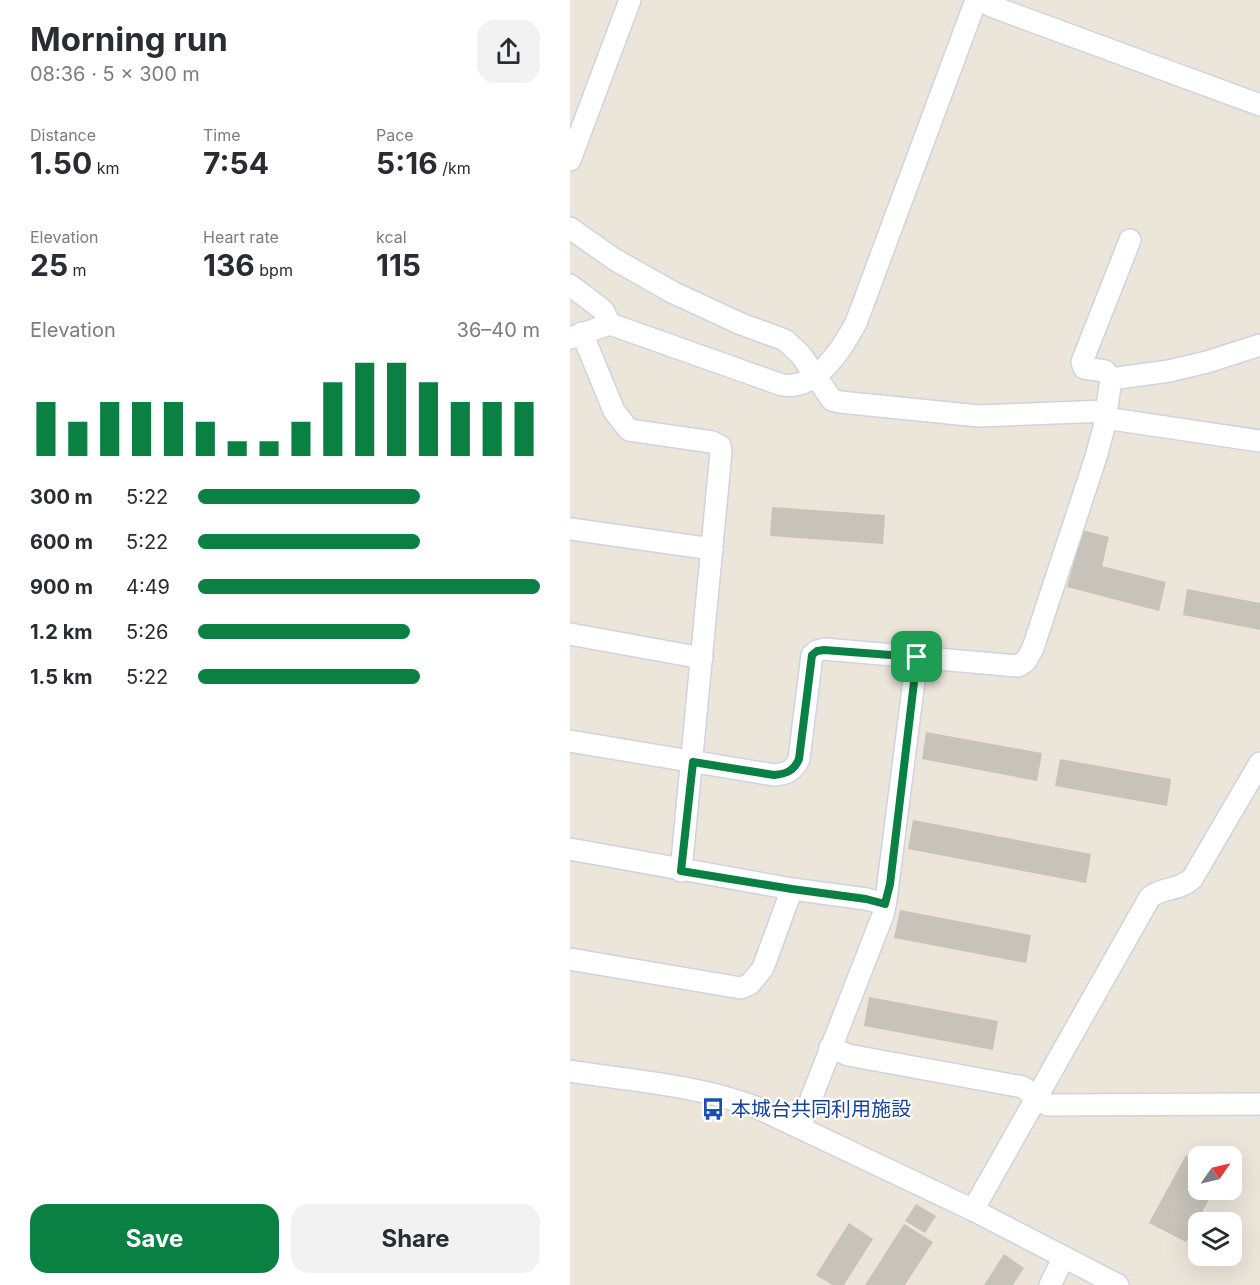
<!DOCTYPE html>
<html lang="en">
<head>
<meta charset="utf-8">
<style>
	body { margin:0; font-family:Inter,"Noto Sans JP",sans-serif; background:#f2f2f3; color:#2b2b33; height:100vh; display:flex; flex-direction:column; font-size:22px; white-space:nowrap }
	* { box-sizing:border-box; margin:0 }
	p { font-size:20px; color:#7c7c81 }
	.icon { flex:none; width:33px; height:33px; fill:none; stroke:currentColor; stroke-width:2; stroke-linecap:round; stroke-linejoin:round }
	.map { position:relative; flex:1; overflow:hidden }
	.sheet { display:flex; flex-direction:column; background:#fff; width:570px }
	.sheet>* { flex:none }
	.needle { width:39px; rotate:56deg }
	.fabs { position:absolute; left:618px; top:1146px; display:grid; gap:12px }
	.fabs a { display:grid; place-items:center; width:54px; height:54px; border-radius:12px; background:#fff; box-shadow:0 6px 24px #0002; font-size:30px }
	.pin { position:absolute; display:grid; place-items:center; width:51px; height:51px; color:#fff; margin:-26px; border-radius:12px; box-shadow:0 3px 9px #0006 }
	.round { display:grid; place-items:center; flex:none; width:63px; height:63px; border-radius:18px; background:#f2f2f3 }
	.overview { display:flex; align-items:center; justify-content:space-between; height:102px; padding:0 30px }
	h1 { font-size:33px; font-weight:700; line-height:45px }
	.metrics { display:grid; grid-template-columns:repeat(3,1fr); gap:9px; height:102px; padding:6px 30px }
	.metrics div { display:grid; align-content:center }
	.metrics b { font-size:30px; font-weight:700 }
	.metrics small { font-size:16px; font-weight:400 }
	.metrics p { font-size:16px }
	.chart { height:168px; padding:12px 30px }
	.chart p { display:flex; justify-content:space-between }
	.chart svg { width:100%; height:108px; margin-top:6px; stroke:#0b8043; stroke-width:6 }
	.primary-button { display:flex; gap:12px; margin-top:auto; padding:12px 30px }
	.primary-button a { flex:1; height:69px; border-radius:18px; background:#0b8043; color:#fff; font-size:24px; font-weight:700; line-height:69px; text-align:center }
	.primary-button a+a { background:#f2f2f3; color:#2b2b33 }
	ul { padding:0 30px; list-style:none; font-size:20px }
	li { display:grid; grid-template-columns:96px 72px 1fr; align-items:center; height:45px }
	li i { height:15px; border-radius:8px; background:#0b8043 }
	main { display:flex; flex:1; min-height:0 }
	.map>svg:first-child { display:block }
</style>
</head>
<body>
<main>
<section class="sheet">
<div class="overview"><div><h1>Morning run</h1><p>08:36 · 5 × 300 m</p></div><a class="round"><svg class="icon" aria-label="share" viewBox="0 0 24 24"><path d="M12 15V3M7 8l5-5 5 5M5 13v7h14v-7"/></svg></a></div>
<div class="metrics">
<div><p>Distance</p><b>1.50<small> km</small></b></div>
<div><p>Time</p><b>7:54</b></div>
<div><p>Pace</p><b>5:16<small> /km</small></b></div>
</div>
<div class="metrics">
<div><p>Elevation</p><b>25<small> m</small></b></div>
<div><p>Heart rate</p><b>136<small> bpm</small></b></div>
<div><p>kcal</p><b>115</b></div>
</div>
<div class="chart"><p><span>Elevation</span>36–40 m</p>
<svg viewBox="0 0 160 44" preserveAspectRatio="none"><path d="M5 44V22M15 44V30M25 44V22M35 44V22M45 44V22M55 44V30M65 44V38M75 44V38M85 44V30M95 44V14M105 44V6M115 44V6M125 44V14M135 44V22M145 44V22M155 44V22"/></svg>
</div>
<ul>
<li><b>300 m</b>5:22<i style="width:65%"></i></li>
<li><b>600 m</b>5:22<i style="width:65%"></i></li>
<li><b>900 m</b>4:49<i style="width:100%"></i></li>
<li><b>1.2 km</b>5:26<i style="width:62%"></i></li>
<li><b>1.5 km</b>5:22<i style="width:65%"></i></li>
</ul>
<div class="primary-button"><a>Save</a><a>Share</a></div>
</section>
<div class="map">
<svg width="690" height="1285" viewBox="0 0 690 1285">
	<rect width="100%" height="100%" fill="#ece5da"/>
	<g fill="#c7c2ba">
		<polygon points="202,507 315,515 313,544 200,536"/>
		<polygon points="512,530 539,537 532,566 596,582 589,611 497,587"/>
		<polygon points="617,589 690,603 690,630 613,615"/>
		<polygon points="356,732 472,753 467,781 352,759"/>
		<polygon points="490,759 601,779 597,806 485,786"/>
		<polygon points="343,820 521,854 516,883 338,849"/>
		<polygon points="330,910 461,935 456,963 324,938"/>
		<polygon points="299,997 428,1021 423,1050 294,1026"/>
		<polygon points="616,1155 628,1162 628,1190 644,1190 616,1242 579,1223"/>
		<polygon points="346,1204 366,1216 355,1233 335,1221"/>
		<polygon points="279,1223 303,1239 274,1285 262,1285 246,1275"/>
		<polygon points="334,1224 363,1242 335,1285 295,1285"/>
		<polygon points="434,1254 454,1268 443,1285 414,1285"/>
	</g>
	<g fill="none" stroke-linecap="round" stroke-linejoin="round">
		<g stroke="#cfd2e3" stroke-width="24">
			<g id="minor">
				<polyline points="412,0 421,6 690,105"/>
				<polyline points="0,160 60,0"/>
				<polyline points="0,228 44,259 102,292 171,324 215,340 231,355 262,400 270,402 409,416 536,411"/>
				<polyline points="0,285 33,310 40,324"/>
				<polyline points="12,333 44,411 59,430 142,442 150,446 151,452 111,871"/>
				<path d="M 0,338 L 40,324 L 212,385 C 246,391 272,349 286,323 L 406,0"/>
				<polyline points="541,379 599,371 637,362 690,345"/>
				<polyline points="535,418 690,441"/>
				<polyline points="0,529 142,549"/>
				<polyline points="0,634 132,658"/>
				<path d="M 0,741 L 204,775 C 216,774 224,771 229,759 L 242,655 L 247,651 L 254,649 L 448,666 L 456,661 L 463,648 L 526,457 L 534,427 L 541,379 L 535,371 L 514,368 L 512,362 L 560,240"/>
				<polyline points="0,849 222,889 296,899 315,904"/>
				<polyline points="0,959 171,988 180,984 193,968 222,889"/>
				<polyline points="260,1047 278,1055 453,1087 465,1097 478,1105 690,1104"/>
				<path d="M 0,1071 C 63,1081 129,1085 188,1108 L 403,1210 L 548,1285"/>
				<polyline points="230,1127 313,915 316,900 347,657"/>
				<path d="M 403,1210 L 580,897 C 593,887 608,891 622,879 L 690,763"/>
				<polyline points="480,1285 494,1257"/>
			</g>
		</g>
		<use href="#minor" stroke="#fff" stroke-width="21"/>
	</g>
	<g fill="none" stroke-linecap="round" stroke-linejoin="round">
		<g stroke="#fff" stroke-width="12">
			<path id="route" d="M 254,650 L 347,657 L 320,884 L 315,904 L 296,899 L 222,889 L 111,871 L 123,762 L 204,775 C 216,774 224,771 229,759 L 242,655 L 247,651 Z"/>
		</g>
		<use href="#route" stroke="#0b8043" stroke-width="8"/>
	</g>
	<defs>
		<g id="bus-bare" transform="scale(1.8)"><path d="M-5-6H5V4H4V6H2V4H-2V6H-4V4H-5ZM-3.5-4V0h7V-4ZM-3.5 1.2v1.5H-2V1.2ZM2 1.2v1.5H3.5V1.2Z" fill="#1a4fb4" stroke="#fff" stroke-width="2.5" paint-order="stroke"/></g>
	</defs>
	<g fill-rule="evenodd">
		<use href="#bus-bare" x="143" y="1109"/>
	</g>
	<g text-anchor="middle" stroke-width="4.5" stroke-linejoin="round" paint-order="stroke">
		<g font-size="20" fill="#164399" stroke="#fff" text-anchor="start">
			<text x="161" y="1116">本城台共同利用施設</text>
		</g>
	</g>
</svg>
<div class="fabs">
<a><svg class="needle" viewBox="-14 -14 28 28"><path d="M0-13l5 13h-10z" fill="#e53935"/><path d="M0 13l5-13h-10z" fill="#7c7c81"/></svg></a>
<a><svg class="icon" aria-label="layers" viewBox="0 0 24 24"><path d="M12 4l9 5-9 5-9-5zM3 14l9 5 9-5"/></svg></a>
</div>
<div class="pin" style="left:347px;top:657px;background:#1e9e55"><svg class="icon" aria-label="arrive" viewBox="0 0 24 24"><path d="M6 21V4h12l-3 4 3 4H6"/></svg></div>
</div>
</main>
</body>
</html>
